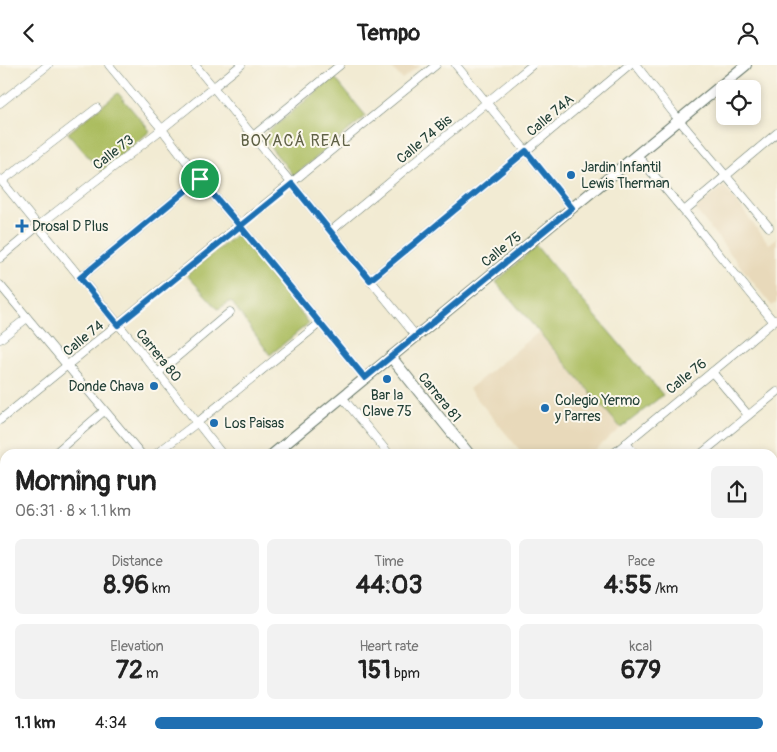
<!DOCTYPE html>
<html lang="en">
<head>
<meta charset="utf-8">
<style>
	body { margin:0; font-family:Pangolin,sans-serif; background:#f2f2f2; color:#222; height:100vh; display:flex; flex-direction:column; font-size:19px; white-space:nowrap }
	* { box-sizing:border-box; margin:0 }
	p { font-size:16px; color:#767676 }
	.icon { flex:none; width:28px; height:28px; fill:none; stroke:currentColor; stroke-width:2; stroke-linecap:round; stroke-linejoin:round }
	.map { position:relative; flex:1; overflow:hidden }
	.panel { position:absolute; left:0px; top:384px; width:778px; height:304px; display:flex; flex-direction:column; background:#fff; border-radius:15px 15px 0 0; box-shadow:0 2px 8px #0003 }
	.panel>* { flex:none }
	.controls { position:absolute; left:716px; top:15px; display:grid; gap:10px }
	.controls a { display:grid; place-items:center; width:45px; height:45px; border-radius:8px; background:#fff; box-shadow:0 2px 8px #0003; font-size:25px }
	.pin { position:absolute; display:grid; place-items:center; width:42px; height:42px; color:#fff; margin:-21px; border:2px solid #fff; border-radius:50%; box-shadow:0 1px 5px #0007 }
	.round { display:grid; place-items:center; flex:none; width:52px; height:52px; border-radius:8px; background:#f2f2f2 }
	.headline { display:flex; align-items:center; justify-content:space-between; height:85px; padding:0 15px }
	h1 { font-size:28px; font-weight:700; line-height:38px }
	.stats { display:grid; grid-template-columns:repeat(3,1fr); gap:8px; height:85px; padding:5px 15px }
	.stats div { display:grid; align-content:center; border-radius:8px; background:#f2f2f2; text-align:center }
	.stats b { font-size:25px; font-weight:700 }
	.stats small { font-size:14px; font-weight:400 }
	.stats p { font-size:14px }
	ul { padding:0 15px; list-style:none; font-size:16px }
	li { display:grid; grid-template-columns:80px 60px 1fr; align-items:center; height:38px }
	li i { height:12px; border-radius:6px; background:#1f6fb2 }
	header { display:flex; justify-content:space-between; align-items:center; height:65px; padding:0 15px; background:#fff; font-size:22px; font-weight:700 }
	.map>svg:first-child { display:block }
</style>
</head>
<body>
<header><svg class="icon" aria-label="back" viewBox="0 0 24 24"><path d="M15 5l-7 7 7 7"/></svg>Tempo<svg class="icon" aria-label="person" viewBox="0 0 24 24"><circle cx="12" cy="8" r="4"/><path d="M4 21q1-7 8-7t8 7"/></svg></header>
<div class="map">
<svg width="777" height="687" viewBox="0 0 777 687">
	<rect width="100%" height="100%" fill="#fbf7ec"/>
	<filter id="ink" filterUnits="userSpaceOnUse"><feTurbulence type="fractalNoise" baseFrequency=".02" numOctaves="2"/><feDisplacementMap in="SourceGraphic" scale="10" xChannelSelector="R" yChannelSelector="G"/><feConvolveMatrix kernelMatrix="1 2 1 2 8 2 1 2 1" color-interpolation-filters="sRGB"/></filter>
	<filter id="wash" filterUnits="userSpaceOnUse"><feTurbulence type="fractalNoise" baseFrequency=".0096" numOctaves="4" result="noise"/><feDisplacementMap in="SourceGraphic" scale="20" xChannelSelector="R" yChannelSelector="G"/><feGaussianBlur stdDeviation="1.12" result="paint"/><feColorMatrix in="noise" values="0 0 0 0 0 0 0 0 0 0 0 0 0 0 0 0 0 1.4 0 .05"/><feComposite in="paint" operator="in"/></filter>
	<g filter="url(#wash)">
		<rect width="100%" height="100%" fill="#f2ebd3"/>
		<g fill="#e8d9ba">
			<polygon points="389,0 420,0 402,14"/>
			<polygon points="724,121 769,179 777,173 777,237 772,241 695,144"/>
			<polygon points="539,267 621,363 590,389 523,389 469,324"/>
			<polygon points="0,509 5,514 5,594 0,598"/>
		</g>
		<g fill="#acbd61" stroke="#667d4a">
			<polygon points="334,12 366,51 294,111 262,72"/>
			<polygon points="118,28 150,66 101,107 68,68"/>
			<polygon points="237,169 309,258 270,290 231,236 218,244 187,210"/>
			<polygon points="536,181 663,330 621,363 496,217"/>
			<polygon points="0,622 5,628 5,677 0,681"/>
		</g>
	</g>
	<g filter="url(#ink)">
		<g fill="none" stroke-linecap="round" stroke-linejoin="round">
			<g stroke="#697a6c" stroke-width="9">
				<g id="minor">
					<polyline points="109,0 161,63 200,114 240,161 365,313"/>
					<polyline points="195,0 416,271"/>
					<polyline points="456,0 572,143"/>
					<polyline points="636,0 679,55 769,162"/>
					<polyline points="0,38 48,0"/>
					<polyline points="253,71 340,0"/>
					<polyline points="637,90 688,151 773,256"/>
					<polyline points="0,114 158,308 222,389"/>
					<polyline points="2,116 97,43"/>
					<polyline points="684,146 777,68"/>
					<polyline points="331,166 532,0"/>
					<polyline points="0,193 38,161 162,64 241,0"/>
					<polyline points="80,213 200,114"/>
					<polyline points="370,215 526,86 629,0"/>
					<polyline points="0,220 141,389"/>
					<polyline points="0,274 27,253"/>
					<polyline points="712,307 748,350"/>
					<polyline points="158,308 230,247"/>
					<polyline points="342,332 389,389"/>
					<polyline points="0,355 436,0"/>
					<polyline points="626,378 635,389"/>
					<polyline points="54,389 104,346"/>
					<polyline points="156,389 198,357 320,258"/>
					<polyline points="613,389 775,255"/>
					<polyline points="701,389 777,327"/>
					<polyline points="772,425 777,421"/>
					<polyline points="0,433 5,429"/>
					<polyline points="772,517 777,513"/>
					<polyline points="772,545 777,550"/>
					<polyline points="772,658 777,655"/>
					<polyline points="138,682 141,687"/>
					<polyline points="220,682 223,687"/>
					<polyline points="301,682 305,687"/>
					<polyline points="436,682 440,687"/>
					<polyline points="51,687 57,682"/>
					<polyline points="564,687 569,682"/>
					<polyline points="737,687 742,682"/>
				</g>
			</g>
			<g stroke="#697a6c" stroke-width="12">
				<g id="tertiary">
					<polyline points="391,292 469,389"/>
					<polyline points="273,389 746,0"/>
					<polyline points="0,495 5,501"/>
					<polyline points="710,682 714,687"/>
					<polyline points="251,687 256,682"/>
				</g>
			</g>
			<use href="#minor" stroke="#fff" stroke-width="8"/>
			<use href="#tertiary" stroke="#fff" stroke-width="10"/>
		</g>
	</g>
	<g fill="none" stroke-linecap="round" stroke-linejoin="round" filter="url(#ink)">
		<g stroke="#fff" stroke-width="10">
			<path id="route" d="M 200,114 L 80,213 L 118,260 C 176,213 234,166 292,119 L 370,215 L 526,86 L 572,143 L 365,313 L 240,161 L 200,114"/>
		</g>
		<use href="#route" stroke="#1f6fb2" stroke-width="6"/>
	</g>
	<g fill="#1f6fb2" stroke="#fbf7ec" stroke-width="2">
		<circle cx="571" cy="110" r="5"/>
		<path d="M19.5 153.5h5v5h5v5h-5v5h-5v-5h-5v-5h5z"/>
		<circle cx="387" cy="314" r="5"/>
		<circle cx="154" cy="321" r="5"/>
		<circle cx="545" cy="343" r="5"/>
		<circle cx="214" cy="358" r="5"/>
	</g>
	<g text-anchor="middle" stroke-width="4" stroke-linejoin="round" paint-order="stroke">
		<g font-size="14" fill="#1f3d34" stroke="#fbf7ec">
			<text transform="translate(550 50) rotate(-40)" y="5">Calle 74A</text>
			<text transform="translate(424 74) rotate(-40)" y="5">Calle 74 Bis</text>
			<text transform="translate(113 87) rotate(-38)" y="5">Calle 73</text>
			<text transform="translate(501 184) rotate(-39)" y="5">Calle 75</text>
			<text transform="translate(83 273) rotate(-39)" y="5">Calle 74</text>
			<text transform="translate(159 290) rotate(51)" y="5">Carrera 80</text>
			<text transform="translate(686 311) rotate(-39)" y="5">Calle 76</text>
			<text transform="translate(440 332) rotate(51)" y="5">Carrera 81</text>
		</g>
		<g font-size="14" fill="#1f3d34" stroke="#fbf7ec" text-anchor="start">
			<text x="581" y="107">Jardin Infantil<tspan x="581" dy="16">Lewis Therman</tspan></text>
			<text x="32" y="166">Drosal D Plus</text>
			<text x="144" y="326" text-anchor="end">Donde Chava</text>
			<text x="387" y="335" text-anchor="middle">Bar la<tspan x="387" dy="16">Clave 75</tspan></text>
			<text x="555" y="340">Colegio Yermo<tspan x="555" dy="16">y Parres</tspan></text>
			<text x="224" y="363">Los Paisas</text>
		</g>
		<g font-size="16" letter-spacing="1" fill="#5f6146" stroke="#fbf7ec">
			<text x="296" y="81">BOYACÁ REAL</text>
		</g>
	</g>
</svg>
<div class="controls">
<a><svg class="icon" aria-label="locate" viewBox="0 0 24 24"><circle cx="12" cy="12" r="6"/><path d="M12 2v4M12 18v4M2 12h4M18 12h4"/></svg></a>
</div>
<div class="pin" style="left:200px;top:114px;background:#1e9e55"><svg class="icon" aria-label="arrive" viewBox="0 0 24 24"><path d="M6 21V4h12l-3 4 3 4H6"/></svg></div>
<section class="panel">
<div class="headline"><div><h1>Morning run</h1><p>06:31 · 8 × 1.1 km</p></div><a class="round"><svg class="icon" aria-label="share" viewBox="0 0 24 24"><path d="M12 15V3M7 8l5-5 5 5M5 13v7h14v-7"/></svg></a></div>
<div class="stats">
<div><p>Distance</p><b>8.96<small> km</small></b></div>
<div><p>Time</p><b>44:03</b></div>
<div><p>Pace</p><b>4:55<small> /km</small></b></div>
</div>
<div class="stats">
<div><p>Elevation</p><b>72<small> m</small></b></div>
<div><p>Heart rate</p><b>151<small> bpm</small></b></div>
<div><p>kcal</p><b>679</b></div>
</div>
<ul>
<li><b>1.1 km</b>4:34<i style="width:100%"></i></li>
</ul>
</section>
</div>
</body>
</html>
